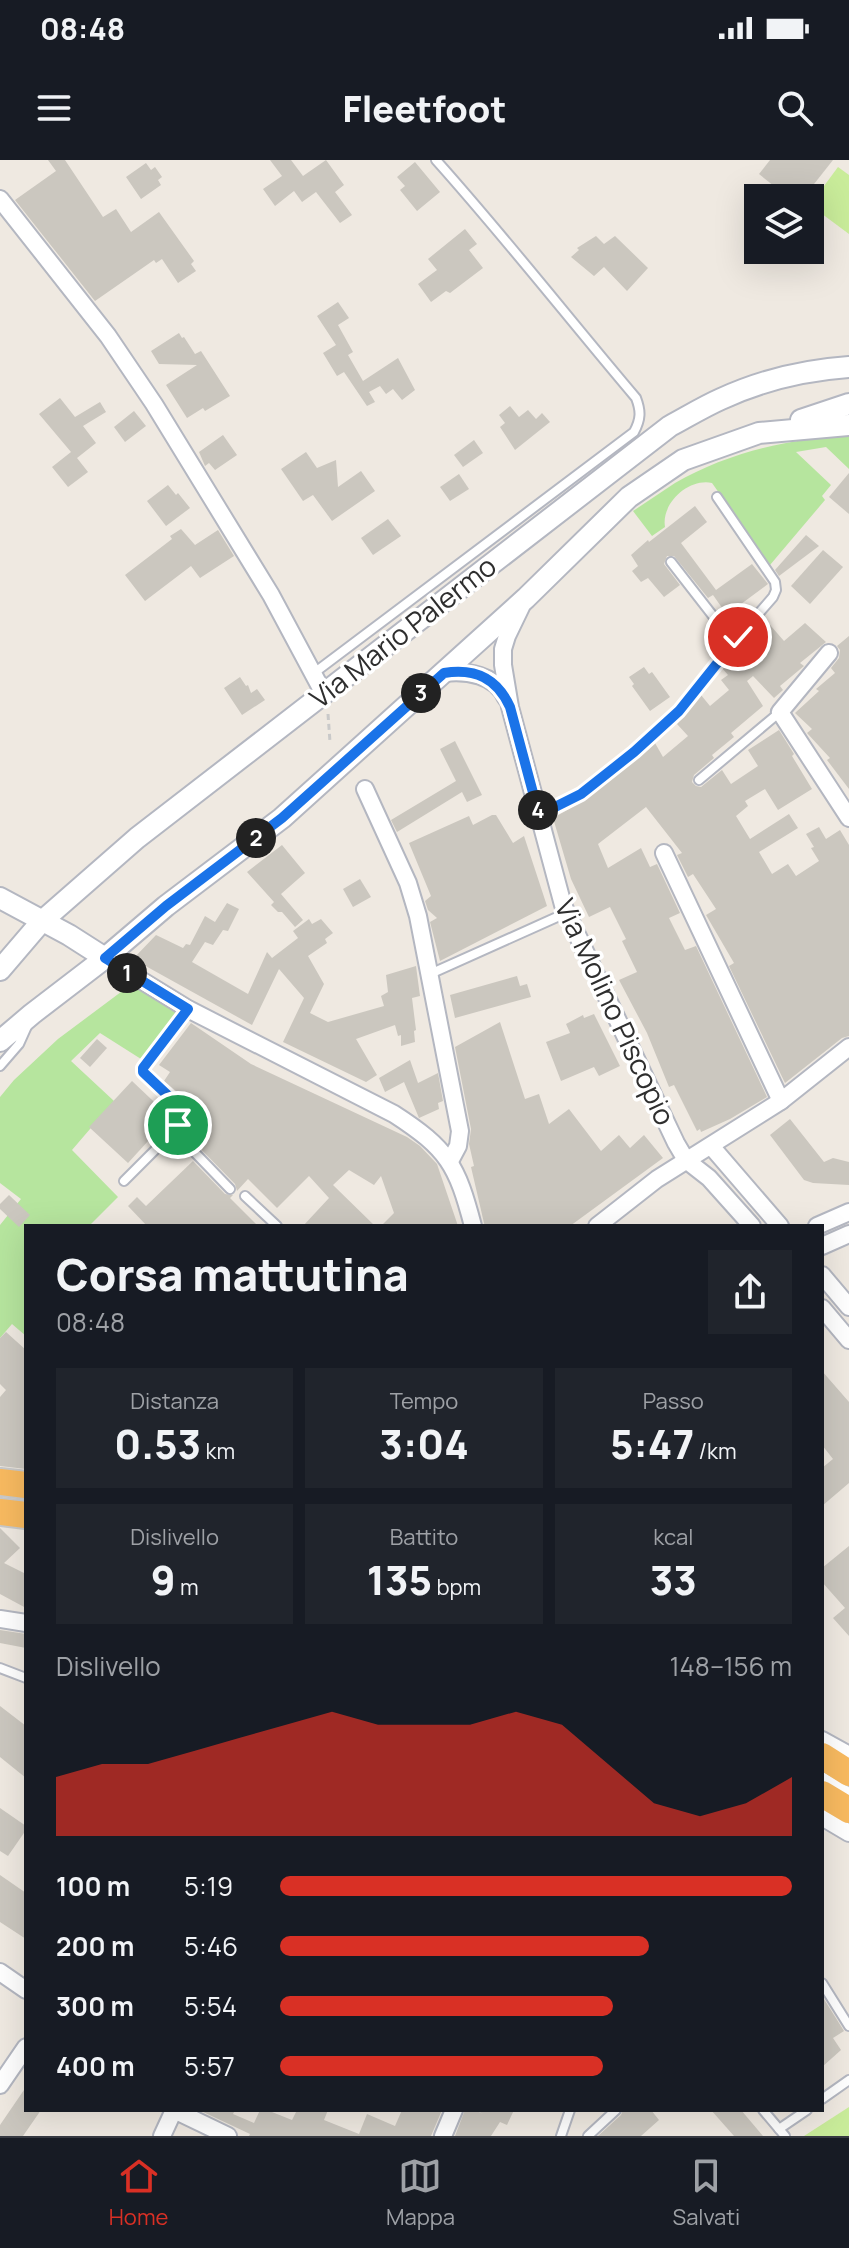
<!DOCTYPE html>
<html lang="it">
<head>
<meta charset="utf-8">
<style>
	body { margin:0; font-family:Manrope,sans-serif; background:#20242c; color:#f1f3f6; height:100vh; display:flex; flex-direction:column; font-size:30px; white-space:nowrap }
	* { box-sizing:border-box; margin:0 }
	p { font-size:26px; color:#9ea1a6 }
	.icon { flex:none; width:44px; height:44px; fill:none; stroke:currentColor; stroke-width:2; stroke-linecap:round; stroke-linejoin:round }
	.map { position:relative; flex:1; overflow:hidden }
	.details { position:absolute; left:24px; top:1064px; width:800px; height:888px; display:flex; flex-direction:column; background:#171b24; border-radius:0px; box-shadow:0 8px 32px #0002 }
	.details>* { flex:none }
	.buttons { position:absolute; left:744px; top:24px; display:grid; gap:16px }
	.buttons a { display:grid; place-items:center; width:80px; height:80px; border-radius:0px; background:#171b24; box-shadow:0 8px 32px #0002; font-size:40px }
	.pin { position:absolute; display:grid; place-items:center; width:68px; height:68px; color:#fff; margin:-34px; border:4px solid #fff; border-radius:50%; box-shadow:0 2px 8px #0007 }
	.km { position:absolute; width:40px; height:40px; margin:-20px; border-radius:50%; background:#222; color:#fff; font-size:22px; line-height:40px; text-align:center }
	.round { display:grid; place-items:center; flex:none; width:84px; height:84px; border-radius:0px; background:#20242c }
	.headline { display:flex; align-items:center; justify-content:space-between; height:136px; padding:0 32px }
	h1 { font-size:44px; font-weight:800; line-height:60px }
	.figures { display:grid; grid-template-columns:repeat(3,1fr); gap:12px; height:136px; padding:8px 32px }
	.figures div { display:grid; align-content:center; border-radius:0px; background:#20242c; text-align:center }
	.figures b { font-size:40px; font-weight:800 }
	.figures small { font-size:22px; font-weight:400 }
	.figures p { font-size:22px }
	.chart { height:224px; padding:16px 32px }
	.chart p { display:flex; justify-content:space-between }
	.chart svg { width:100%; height:144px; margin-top:8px; fill:#d93025; opacity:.7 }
	ul { padding:0 32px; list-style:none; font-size:26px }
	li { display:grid; grid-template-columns:128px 96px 1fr; align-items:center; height:60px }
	li i { height:20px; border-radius:10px; background:#d93025 }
	.status { display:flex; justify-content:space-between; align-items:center; height:56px; padding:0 40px; background:#171b24; direction:ltr }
	.status svg { height:22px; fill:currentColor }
	header { display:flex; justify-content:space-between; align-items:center; height:104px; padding:0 32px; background:#171b24; font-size:36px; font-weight:800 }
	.menu { display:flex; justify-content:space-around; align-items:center; height:112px; border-top:2px solid #363941; background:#171b24; font-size:22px; color:#9ea1a6 }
	.menu a { display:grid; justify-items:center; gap:4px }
	.menu .selected { color:#d93025 }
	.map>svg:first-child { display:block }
</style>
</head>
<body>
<div class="status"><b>08:48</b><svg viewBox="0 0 49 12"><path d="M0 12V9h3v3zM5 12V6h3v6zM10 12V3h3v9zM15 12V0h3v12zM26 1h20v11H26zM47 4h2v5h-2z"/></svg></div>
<header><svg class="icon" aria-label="menu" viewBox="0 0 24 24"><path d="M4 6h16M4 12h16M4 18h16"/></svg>Fleetfoot<svg class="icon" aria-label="search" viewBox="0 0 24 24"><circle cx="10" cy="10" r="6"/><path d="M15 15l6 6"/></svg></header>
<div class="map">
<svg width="849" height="1976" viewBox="0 0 849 1976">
	<rect width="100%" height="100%" fill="#efe9e1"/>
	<g fill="#b6e59e">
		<path d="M 849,276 L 849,309 L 826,287 L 796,292 L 831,325 L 822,336 L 825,340 L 770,405 L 712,323 C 689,318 661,343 665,367 L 652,376 L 633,351 C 647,342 661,332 675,323 C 727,293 789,278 849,276 Z"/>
		<polygon points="133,823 179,852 178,857 141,899 100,873 71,901 114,941 72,990 118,1037 89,1066 26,1066 26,1176 12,1164 0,1178 0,1065 21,1039 0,1023 0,937 14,920 58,879"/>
	</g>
	<g fill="#c9ec9a">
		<polygon points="838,7 849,15 849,74 810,45"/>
		<polygon points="849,1947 849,1976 804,1976"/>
	</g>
	<g fill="#cbc7bf">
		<polygon points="48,0 65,0 103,57 116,49 131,72 159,52 194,101 191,104 196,111 178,123 162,99 156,103 154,100 95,141 15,40 56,11"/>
		<polygon points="270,0 291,0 303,16 326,0 344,25 335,32 352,55 340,63 316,32 302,42 294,31 275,46 263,29 282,16"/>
		<polygon points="770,0 833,0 803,38 789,38 759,14"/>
		<polygon points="415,2 440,32 417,51 400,30 405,26 397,17"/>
		<polygon points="146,3 151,10 155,7 162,17 158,20 161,25 141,39 126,17"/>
		<polygon points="465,69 477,84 469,90 483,108 450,133 446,131 431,142 418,124 437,110 428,99"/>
		<polygon points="596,76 604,84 615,76 648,108 627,131 604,107 594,116 571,97 579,90 577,88"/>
		<polygon points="338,142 349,158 338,165 353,192 348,195 363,221 398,198 415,230 402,240 393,229 386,234 380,226 369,232 375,242 367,246 344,212 337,216 323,193 336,185 317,156"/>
		<polygon points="179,173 182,178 184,177 195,194 201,191 230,236 205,251 203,248 187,258 166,225 197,205 159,204 151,191"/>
		<polygon points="60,238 75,257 100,242 106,252 83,266 96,283 77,298 88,312 68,327 52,307 71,292 39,254"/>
		<polygon points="510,246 519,257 528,250 536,259 542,253 550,262 515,290 500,267 505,263 499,255"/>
		<polygon points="134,251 146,266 125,282 114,267"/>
		<polygon points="223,275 237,295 215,310 209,303 205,306 199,292"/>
		<polygon points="474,280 483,293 463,307 454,295"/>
		<polygon points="306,292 317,308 336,300 338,327 361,311 375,331 332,361 313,335 303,341 281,309"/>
		<polygon points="849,313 849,354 829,337"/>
		<polygon points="459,314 469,329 450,341 440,327"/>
		<polygon points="168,325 176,335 178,333 190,348 166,366 147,341"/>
		<polygon points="695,346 707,362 681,383 716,430 752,404 768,424 737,447 735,445 725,452 713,435 708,438 674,396 667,396 664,404 680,425 664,437 648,418 641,422 632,411 638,406 631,395 648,380 649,382"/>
		<polygon points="388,359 401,376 373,395 361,378"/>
		<polygon points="181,369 195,385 218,370 234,396 200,418 191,406 145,441 125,415 172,379 170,376"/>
		<polygon points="806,375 819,386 779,416 775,410"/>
		<polygon points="823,390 843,407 810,444 791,426"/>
		<polygon points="764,458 784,481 805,463 826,482 800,503 804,506 780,526 783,530 774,538 753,516 747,521 763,546 731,573 734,577 712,595 714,598 694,615 692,622 696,626 701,627 722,610 731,624 758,606 748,590 779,570 794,594 792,596 812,629 778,650 765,629 745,641 748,646 736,656 750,679 789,654 798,668 759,692 772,714 788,704 796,716 819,701 811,688 814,687 806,674 819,667 826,679 840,670 849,685 849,876 842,878 785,923 729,806 734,803 706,755 716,749 693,714 688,717 677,695 682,693 646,647 598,684 608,708 641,688 650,707 657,704 680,753 669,758 685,790 696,786 767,937 730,959 701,972 700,969 697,971 674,925 669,927 647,873 619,820 637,812 622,781 626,779 610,747 589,757 571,719 553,658 585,640 655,583 663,597 688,576 677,564 701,535 710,546 729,530 721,520 728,515 722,508 734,491"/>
		<polygon points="849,476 849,629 827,600 830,598 807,573 812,569 795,553 819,531 816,529 835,513 831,508 839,498 840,490 837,486"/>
		<polygon points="644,507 649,514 652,512 670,537 650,551 632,526 634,524 629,517"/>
		<polygon points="240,517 246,526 248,525 251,533 257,529 265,540 242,555 224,528"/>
		<polygon points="455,581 482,635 467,642 462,632 397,672 391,660 456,621 440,589"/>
		<polygon points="492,655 496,655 513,683 524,676 547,746 440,801 430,762 437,758 428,750 425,741 431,736 409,683 469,656 473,665"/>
		<polygon points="282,685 305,713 281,734 303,760 295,767 282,752 278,752 271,745 274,742 247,712"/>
		<polygon points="360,719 371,737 353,747 343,729"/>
		<polygon points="227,743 239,749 228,771 223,770 213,785 205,782 192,802 248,834 267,792 272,798 298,778 293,771 309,759 312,764 321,759 333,773 325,779 327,783 308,796 324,824 310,853 328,862 384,846 381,836 388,832 386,815 416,806 420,836 412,838 416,870 414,871 415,882 401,886 401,875 398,876 395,865 356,879 377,915 366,922 283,882 304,838 279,809 252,865 133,799 156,775 183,788 186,784 190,785 205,756 215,762"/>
		<polygon points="517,816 520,826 527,824 531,837 455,858 450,835"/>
		<polygon points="594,854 620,906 599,916 594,907 561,921 546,882 570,873 566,864 583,855 584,858"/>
		<polygon points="500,862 525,939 539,934 549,964 569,949 601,991 619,975 630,988 644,975 663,998 570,1066 485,1066 484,1063 471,1007 474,1006 469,984 471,969 455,887"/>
		<polygon points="191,863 251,904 407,977 420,986 437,1004 458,1066 381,1066 394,1053 381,1016 374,1025 349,1010 333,1025 375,1066 303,1066 329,1038 309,1016 277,1048 248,1019 237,1031 235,1024 189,977 201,966 188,955 187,945 189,942 164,921 170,912 159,905"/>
		<polygon points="97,879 107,888 90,907 80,898"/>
		<polygon points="410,900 418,923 438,913 443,941 438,943 439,949 419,958 404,922 385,932 379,918"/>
		<polygon points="132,921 170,957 128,1003 89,967"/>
		<polygon points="790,959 824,1002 833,998 849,1002 849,1025 813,1023 804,1020 770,975"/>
		<polygon points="193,1001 225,1034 233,1035 230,1038 258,1066 147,1066 128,1046 137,1037 146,1046"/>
		<polygon points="9,1035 30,1055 19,1067 0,1049 0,1044"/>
		<polygon points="6,1172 26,1190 26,1309 0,1306 0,1237 6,1230 0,1224 0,1178"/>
		<polygon points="822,1211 849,1242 849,1323 822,1346 822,1308 833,1299 822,1285"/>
		<polygon points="0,1368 20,1388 4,1403 26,1414 26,1448 0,1434"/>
		<polygon points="849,1386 849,1476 833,1458 845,1448 822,1422 822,1408"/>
		<polygon points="0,1470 26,1474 26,1488 0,1483"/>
		<polygon points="0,1546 26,1566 26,1618 0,1597"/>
		<polygon points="0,1648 26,1666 26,1670 8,1696 0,1691"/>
		<polygon points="0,1715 26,1733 26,1779 0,1762"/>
		<polygon points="822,1836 844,1871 833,1878 841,1890 822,1907"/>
		<polygon points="26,1927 26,1950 41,1950 23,1976 0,1976 0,1965"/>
		<polygon points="199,1950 235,1950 233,1954 254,1963 260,1950 267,1950 292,1960 297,1950 328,1950 324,1960 359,1974 367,1954 395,1966 402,1950 442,1950 431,1976 249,1976 250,1974"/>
		<polygon points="465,1950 475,1950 483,1954 476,1950 514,1950 507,1965 500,1962 491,1976 455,1976"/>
		<polygon points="623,1950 651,1950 659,1960 641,1976 598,1976 621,1955"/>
		<polygon points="711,1950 741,1950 763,1976 734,1976"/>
	</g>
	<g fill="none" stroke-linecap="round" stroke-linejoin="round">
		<g stroke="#b4b7c1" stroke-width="12">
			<g id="service">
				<polyline points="671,402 727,474 728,484"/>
				<path d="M 314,513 L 634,272 C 641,259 641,251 636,238 C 569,159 505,77 436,0"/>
				<polyline points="699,620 780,552"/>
				<polyline points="540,655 581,634 634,592 679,551 727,491 728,484 738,477 773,437 776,430 775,422 717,337"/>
				<polyline points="430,814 566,753"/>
				<polyline points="0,906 19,884 28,864"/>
				<polyline points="174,971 230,1029"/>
				<polyline points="124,1021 174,971 181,959 180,947 143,910 144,906 188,849"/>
				<polyline points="245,1036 277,1066"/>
				<polyline points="0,1508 26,1518"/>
				<polyline points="822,1616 849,1632"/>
				<polyline points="822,1823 849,1866"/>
				<polyline points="822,1939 849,1920"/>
				<polyline points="763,1950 785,1976"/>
				<polyline points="779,1969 807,1950"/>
				<polyline points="561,1976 570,1950"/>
				<polyline points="588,1976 616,1950"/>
			</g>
		</g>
		<g stroke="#b4b7c1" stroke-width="20">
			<g id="minor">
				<polyline points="0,39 108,176 154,244 271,435 324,534"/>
				<polyline points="521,447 507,476 503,489 503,505 510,547 563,745 676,983 686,1000 709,1018 752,1066"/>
				<polyline points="829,493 780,552 849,658"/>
				<path d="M 444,513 C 466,510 496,515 506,538"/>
				<polyline points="365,629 408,723 418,756 460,971 458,986 450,1001"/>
				<polyline points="664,693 781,941"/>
				<path d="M 105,798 L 188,849 L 394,954 C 448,989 457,1005 473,1066"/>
				<polyline points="711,986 780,1066"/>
				<polyline points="597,1066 657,1019 781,941 849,887"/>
				<polyline points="817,1066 849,1052"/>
				<polyline points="822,1086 849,1074"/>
				<polyline points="822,1115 849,1147"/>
				<polyline points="822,1148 849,1180"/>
				<polyline points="0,1459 26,1463"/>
				<polyline points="822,1580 849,1595"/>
				<polyline points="822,1657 849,1673"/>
				<polyline points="0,1812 26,1830"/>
				<polyline points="0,1925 26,1887"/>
				<polyline points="174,1950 228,1976"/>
				<polyline points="162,1976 174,1950"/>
				<polyline points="443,1976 454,1950"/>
			</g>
		</g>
		<g stroke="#b4b7c1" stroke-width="24">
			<g id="tertiary">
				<polyline points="801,260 849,244"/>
				<polyline points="0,738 69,775 105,798"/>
				<path d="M 0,810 L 41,762 L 137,678 L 670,266 C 687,257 703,247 721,239 C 760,221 806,210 849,207"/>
				<polyline points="0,881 32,854 105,798 166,746 282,658 526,438 629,337 683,300 759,273 849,265"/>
			</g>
		</g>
		<g stroke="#c9c9c9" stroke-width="30">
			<g id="trunk">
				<polyline points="0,1322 26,1325"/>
				<polyline points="0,1352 26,1355"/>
				<polyline points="822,1596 849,1613"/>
				<polyline points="822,1634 849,1650"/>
			</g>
		</g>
		<polyline stroke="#c9c9c9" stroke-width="3" stroke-dasharray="6 4" stroke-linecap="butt" points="328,554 330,582"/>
		<use href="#service" stroke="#fff" stroke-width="8"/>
		<use href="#minor" stroke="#fff" stroke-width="16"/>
		<use href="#tertiary" stroke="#fff" stroke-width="20"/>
		<use href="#trunk" stroke="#f8ba60" stroke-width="26"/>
	</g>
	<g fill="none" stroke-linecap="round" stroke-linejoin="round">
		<g stroke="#fff" stroke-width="16">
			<path id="route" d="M 178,965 L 182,953 L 180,947 L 143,912 L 143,908 L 188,849 L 105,798 L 166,746 L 282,658 L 444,513 C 475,508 497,518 510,547 L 539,655 L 581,634 L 634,592 L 679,551 L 727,491 L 728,484 L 738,477"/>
		</g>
		<use href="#route" stroke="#1a73e8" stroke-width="10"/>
	</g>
	<g text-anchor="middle" stroke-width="7" stroke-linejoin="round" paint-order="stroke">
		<g font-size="28" fill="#2e2e2e" stroke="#fff">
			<text transform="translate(403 472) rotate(-38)" y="10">Via Mario Palermo</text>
			<text transform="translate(615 852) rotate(65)" y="10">Via Molino Piscopio</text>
		</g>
	</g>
</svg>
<div class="buttons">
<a><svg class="icon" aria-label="layers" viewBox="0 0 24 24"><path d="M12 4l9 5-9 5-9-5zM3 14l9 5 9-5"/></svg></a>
</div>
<div class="pin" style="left:178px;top:965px;background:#1e9e55"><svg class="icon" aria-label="arrive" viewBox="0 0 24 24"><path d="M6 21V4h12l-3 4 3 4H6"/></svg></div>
<div class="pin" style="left:738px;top:477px;background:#d93025"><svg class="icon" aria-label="check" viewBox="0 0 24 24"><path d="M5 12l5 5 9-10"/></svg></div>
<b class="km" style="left:127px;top:813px">1</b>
<b class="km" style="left:256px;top:678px">2</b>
<b class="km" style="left:421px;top:533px">3</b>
<b class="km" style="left:538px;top:650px">4</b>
<section class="details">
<div class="headline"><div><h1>Corsa mattutina</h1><p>08:48</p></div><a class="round"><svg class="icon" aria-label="share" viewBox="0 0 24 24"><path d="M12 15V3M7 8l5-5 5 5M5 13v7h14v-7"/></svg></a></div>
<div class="figures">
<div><p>Distanza</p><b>0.53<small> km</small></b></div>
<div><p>Tempo</p><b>3:04</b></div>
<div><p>Passo</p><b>5:47<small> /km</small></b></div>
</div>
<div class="figures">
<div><p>Dislivello</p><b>9<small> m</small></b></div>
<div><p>Battito</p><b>135<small> bpm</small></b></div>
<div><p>kcal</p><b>33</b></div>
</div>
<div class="chart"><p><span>Dislivello</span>148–156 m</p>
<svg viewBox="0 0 160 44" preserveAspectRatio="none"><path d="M0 44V26L10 22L20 22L30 18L40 14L50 10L60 6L70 10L80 10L90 10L100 6L110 10L120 22L130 34L140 38L150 34L160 26V44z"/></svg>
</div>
<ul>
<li><b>100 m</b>5:19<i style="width:100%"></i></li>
<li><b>200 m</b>5:46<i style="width:72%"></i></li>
<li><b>300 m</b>5:54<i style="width:65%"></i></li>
<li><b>400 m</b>5:57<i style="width:63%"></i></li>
</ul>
</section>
</div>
<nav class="menu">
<a class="selected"><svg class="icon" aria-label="home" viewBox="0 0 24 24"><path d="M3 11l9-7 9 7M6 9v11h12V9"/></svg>Home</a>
<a><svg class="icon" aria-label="map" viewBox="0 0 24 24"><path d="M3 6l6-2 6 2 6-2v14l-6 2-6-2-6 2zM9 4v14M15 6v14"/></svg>Mappa</a>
<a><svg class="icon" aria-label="saved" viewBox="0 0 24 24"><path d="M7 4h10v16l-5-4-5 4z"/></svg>Salvati</a>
</nav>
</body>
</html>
